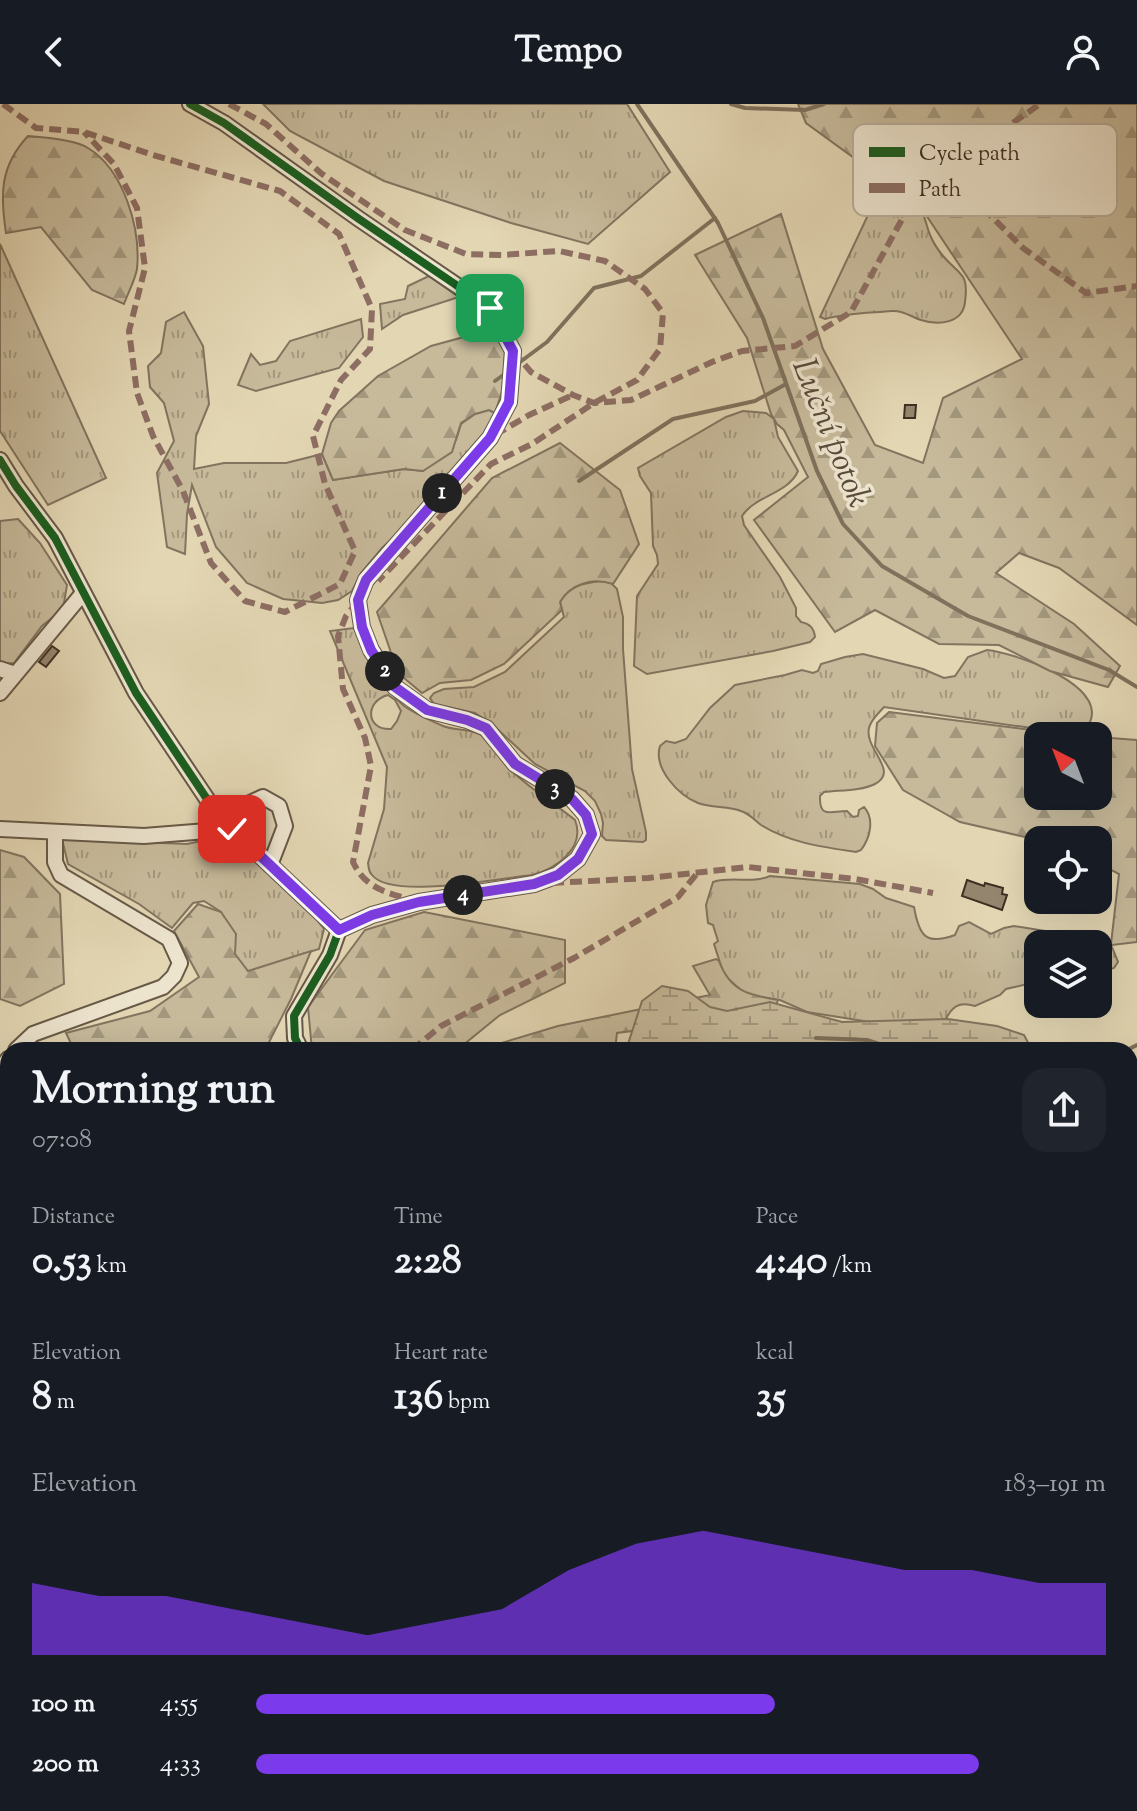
<!DOCTYPE html>
<html lang="en">
<head>
<meta charset="utf-8">
<style>
	body { margin:0; font-family:"Sorts Mill Goudy",serif; background:#20242c; color:#f1f3f6; height:100vh; display:flex; flex-direction:column; font-size:30px; white-space:nowrap }
	* { box-sizing:border-box; margin:0 }
	p { font-size:26px; color:#9ea1a6 }
	.icon { flex:none; width:44px; height:44px; fill:none; stroke:currentColor; stroke-width:2; stroke-linecap:round; stroke-linejoin:round }
	.map { position:relative; flex:1; overflow:hidden }
	.side { position:absolute; left:0px; top:938px; width:1138px; height:770px; display:flex; flex-direction:column; background:#171b24; border-radius:24px 24px 0 0; box-shadow:0 8px 32px #0002 }
	.side>* { flex:none }
	.needle { width:52px; rotate:318deg }
	.buttons { position:absolute; left:1024px; top:618px; display:grid; gap:16px }
	.buttons a { display:grid; place-items:center; width:88px; height:88px; border-radius:16px; background:#171b24; box-shadow:0 8px 32px #0002; font-size:40px }
	.pin { position:absolute; display:grid; place-items:center; width:68px; height:68px; color:#fff; margin:-34px; border-radius:16px; box-shadow:0 4px 12px #0006 }
	.km { position:absolute; width:40px; height:40px; margin:-20px; border-radius:50%; background:#222; color:#fff; font-size:22px; line-height:40px; text-align:center }
	.round { display:grid; place-items:center; flex:none; width:84px; height:84px; border-radius:24px; background:#20242c }
	.overview { display:flex; align-items:center; justify-content:space-between; height:136px; padding:0 32px }
	h1 { font-size:44px; font-weight:700; line-height:60px }
	.figures { display:grid; grid-template-columns:repeat(3,1fr); gap:12px; height:136px; padding:8px 32px }
	.figures div { display:grid; align-content:center }
	.figures b { font-size:40px; font-weight:700 }
	.figures small { font-size:22px; font-weight:400 }
	.figures p { font-size:22px }
	.chart { height:224px; padding:16px 32px }
	.chart p { display:flex; justify-content:space-between }
	.chart svg { width:100%; height:144px; margin-top:8px; fill:#7c3aed; opacity:.7 }
	ul { padding:0 32px; list-style:none; font-size:26px }
	li { display:grid; grid-template-columns:128px 96px 1fr; align-items:center; height:60px }
	li i { height:20px; border-radius:10px; background:#7c3aed }
	header { display:flex; justify-content:space-between; align-items:center; height:104px; padding:0 32px; background:#171b24; font-size:36px; font-weight:700 }
	.map>svg:first-child { display:block }
</style>
</head>
<body>
<header><svg class="icon" aria-label="back" viewBox="0 0 24 24"><path d="M15 5l-7 7 7 7"/></svg>Tempo<svg class="icon" aria-label="person" viewBox="0 0 24 24"><circle cx="12" cy="8" r="4"/><path d="M4 21q1-7 8-7t8 7"/></svg></header>
<div class="map">
<svg width="1137" height="1707" viewBox="0 0 1137 1707">
	<defs>
		<pattern id="grass-tufts" width="24" height="20" patternUnits="userSpaceOnUse" patternTransform="scale(2)"><rect width="24" height="20" fill="#c7ba9b"/><path d="M3 7l-1-3M5 7V3M7 7l1-3M15 17l-1-3M17 17v-4M19 17l1-3" fill="none" stroke="#a3987e"/></pattern>
		<pattern id="forest-firs" width="22" height="20" patternUnits="userSpaceOnUse" patternTransform="scale(2)"><rect width="22" height="20" fill="#c7ba9b"/><path d="M5 1l3.5 6h-7zM16 11l3.5 6h-7z" fill="#a3987e"/></pattern>
		<pattern id="wetland-marsh" width="20" height="14" patternUnits="userSpaceOnUse" patternTransform="scale(2)"><rect width="20" height="14" fill="#c7ba9b"/><path d="M1 5h8M5 5V1M11 12h8M15 12V8" fill="none" stroke="#a3987e"/></pattern>
	</defs>
	<rect width="100%" height="100%" fill="#e3d6b3"/>
	<filter id="stains"><feTurbulence type="fractalNoise" baseFrequency=".0025" numOctaves="4"/><feColorMatrix values="0 0 0 0 .2 0 0 0 0 .09 0 0 0 0 .02 0 0 0 .5 -.17"/></filter>
	<radialGradient id="worn" r=".72"><stop offset=".6" stop-color="#630" stop-opacity="0"/><stop offset="1" stop-color="#630" stop-opacity=".3"/></radialGradient>
	<g fill="url(#grass-tufts)" stroke="#82745f" stroke-width="2" fill-rule="evenodd">
		<polygon points="263,0 627,0 670,68 588,140 511,119 384,77 290,27"/>
		<path d="M 900,97 C 906,99 913,100 917,104 C 926,110 926,122 930,131 C 933,138 938,146 943,152 C 960,172 969,168 965,198 C 963,219 939,222 921,216 C 911,213 904,206 892,207 C 871,209 847,209 825,215 L 820,213 L 868,111 Z"/>
		<polygon points="0,140 106,374 48,401 0,327"/>
		<polygon points="429,172 459,193 403,211 382,225 380,200 405,195 408,182"/>
		<polygon points="184,208 203,242 209,300 196,332 194,365 224,359 286,359 322,350 333,376 404,365 423,367 456,336 461,320 475,310 489,306 495,309 490,322 470,353 405,423 382,444 361,469 352,487 338,496 322,499 283,495 247,479 216,443 192,381 187,410 185,450 167,443 157,369 174,337 164,299 150,283 148,262 161,249 166,218"/>
		<polygon points="361,215 363,233 339,264 256,287 238,281 251,250 260,261 276,257 290,237"/>
		<path d="M 743,307 L 766,309 L 774,315 L 778,333 L 798,367 C 788,390 756,391 742,412 L 744,421 L 780,473 L 796,504 L 796,512 L 801,518 C 810,520 814,524 815,533 L 810,538 L 773,547 L 647,570 L 634,562 L 637,492 L 658,460 L 657,451 L 653,442 L 651,389 L 640,372 L 638,364 L 726,313 Z"/>
		<polygon points="18,415 40,439 67,481 63,505 42,522 14,559 0,560 0,417"/>
		<path d="M 601,477 L 611,479 L 617,485 L 623,513 L 623,545 L 632,665 L 646,728 L 646,736 L 643,738 L 606,736 L 602,732 L 603,719 L 601,710 L 595,697 L 585,687 L 535,660 L 492,620 L 475,609 L 434,600 L 430,594 L 434,589 L 444,585 L 474,583 L 505,568 L 564,513 L 560,498 C 569,482 583,479 601,477 Z"/>
		<path d="M 354,524 C 368,550 381,582 404,602 C 415,610 430,616 443,622 C 456,627 472,624 484,633 C 495,641 498,652 507,662 C 526,683 553,698 575,716 C 586,744 556,765 532,771 C 501,774 391,796 372,771 C 368,767 369,764 368,759 L 384,705 L 387,663 L 330,527 ZM 388,591 L 395,596 L 401,607 L 397,617 L 391,625 C 365,626 365,597 388,591 Z"/>
		<path d="M 987,546 C 1014,549 1090,575 1092,608 C 1092,622 1084,626 1073,630 L 884,603 C 878,610 871,615 869,624 C 864,645 900,667 875,680 C 861,687 840,686 824,688 L 820,692 C 819,715 831,707 847,707 L 853,713 L 858,712 L 859,706 L 864,703 C 875,715 870,734 861,746 L 856,748 C 823,743 790,739 761,721 C 754,716 750,710 741,707 C 728,702 712,704 698,699 C 678,691 653,664 660,642 L 666,637 L 675,639 L 686,635 L 710,604 L 735,581 L 785,571 L 802,566 L 813,569 L 818,567 L 821,560 L 845,553 L 863,550 L 923,565 L 944,574 L 955,572 L 968,553 Z"/>
		<polygon points="233,734 311,808 324,825 319,845 247,868 235,850 221,808 204,797 193,799 172,824 139,800 68,760 62,735 187,740 206,736"/>
		<path d="M 770,772 L 860,780 L 873,785 L 886,794 L 914,803 C 919,831 925,842 955,831 L 959,822 L 969,818 L 991,830 L 1004,824 L 1014,822 L 1107,837 L 1112,843 L 1118,858 L 1114,864 L 1098,869 L 1098,840 L 1038,840 L 1038,866 L 1032,879 L 1006,885 L 1000,891 L 975,902 C 958,897 951,903 944,919 L 870,918 L 807,908 L 780,896 L 751,892 L 743,888 L 724,871 L 714,840 L 718,837 L 713,821 L 708,819 L 706,801 L 713,778 C 732,772 752,780 770,772 Z"/>
		<polygon points="0,1210 8,1215 8,1278 0,1278"/>
		<rect x="0" y="1477" width="8" height="54"/>
		<polygon points="1130,1491 1137,1493 1137,1707 915,1707 913,1703 909,1705 910,1707 735,1707 716,1700 1130,1700"/>
	</g>
	<g fill="url(#forest-firs)" stroke="#82745f" stroke-width="2">
		<polygon points="798,0 1137,0 1137,521 1059,464 1019,449 996,469 1074,520 1120,562 1108,583 1050,567 999,541 939,540 875,506 835,528 754,416 808,373 784,326 777,320 771,310 747,234 695,151 781,110 823,245 875,341 923,359 943,294 1022,255 920,102 806,19"/>
		<path d="M 28,32 C 42,33 76,36 88,44 C 124,66 141,125 137,165 C 135,176 128,189 124,200 L 92,186 L 41,123 L 6,129 C 0,90 0,62 28,32 Z"/>
		<polygon points="493,225 505,244 503,284 495,309 489,306 475,310 461,319 452,348 423,367 404,365 333,376 322,350 331,319 339,307 378,272 431,242"/>
		<path d="M 560,339 L 620,386 L 639,440 L 613,480 C 593,473 570,480 560,498 L 562,506 L 504,560 L 471,576 L 440,579 L 422,589 L 398,569 L 377,508 L 492,374 Z"/>
		<polygon points="889,608 1079,632 1038,632 1038,692 1098,692 1098,633 1137,636 1137,838 1112,841 1111,840 1119,770 1098,759 1098,736 1038,736 960,718 903,686 875,642 877,619"/>
		<polygon points="0,746 24,753 60,790 64,880 20,902 0,895"/>
		<polygon points="198,800 221,808 236,830 235,850 248,867 311,847 291,895 265,946 74,946 66,929 150,907 199,873 174,827"/>
		<polygon points="424,808 565,836 565,879 500,911 457,946 312,946 308,903 365,826"/>
		<path d="M 716,855 L 719,857 C 730,887 748,891 778,896 L 773,909 L 617,929 L 615,946 L 497,946 L 495,941 L 558,922 L 710,891 L 693,862 Z"/>
		<polygon points="8,1012 8,1204 0,1200 0,1016"/>
		<polygon points="1137,1090 1137,1380 1130,1381 1130,1103"/>
		<polygon points="0,1282 8,1282 8,1395 0,1398"/>
	</g>
	<polygon fill="url(#wetland-marsh)" stroke="#82745f" stroke-width="2" points="662,882 688,887 710,903 727,907 770,898 842,918 948,915 997,922 1024,931 1032,946 629,946 628,940 642,897"/>
	<g fill="none" stroke-linecap="round" stroke-linejoin="round">
		<g stroke="#7f715c" stroke-width="4">
			<polyline points="637,0 718,119 763,214 817,367 843,420 882,462 968,512 1109,566 1137,583"/>
			<polyline points="731,0 745,4 805,6 824,0"/>
			<polyline points="516,261 547,238 594,184 641,172 715,114"/>
			<polyline points="495,277 506,269"/>
			<polyline points="579,377 673,315 755,297 786,280"/>
			<polyline points="816,934 867,936 897,946"/>
			<polyline points="1127,946 1137,941"/>
			<polyline points="1130,987 1137,977"/>
			<polyline points="1130,1326 1137,1333"/>
		</g>
	</g>
	<g fill="#94866e" stroke="#3e2f23" stroke-width="2">
		<polygon points="905,301 916,301 915,314 904,314"/>
		<polygon points="52,542 59,547 46,563 39,558"/>
		<polygon points="967,776 984,782 985,779 1003,784 1002,790 1007,791 1002,806 962,792"/>
	</g>
	<g fill="none" stroke-linecap="round" stroke-linejoin="round">
		<g stroke="#675947" stroke-width="18">
			<g id="minor">
				<polyline points="190,0 224,19 359,115 490,204 513,247 509,298 490,334 366,476 358,496 362,523 371,546 395,583 427,606 467,616 486,624 515,660 572,695 586,711 592,730 578,755 558,771 534,780 419,798 372,811 339,826 330,851 294,912 295,934 301,946"/>
				<polyline points="0,356 16,382 55,434 136,589 211,701 232,725 339,826"/>
				<polyline points="0,565 15,570"/>
				<polyline points="0,589 83,489"/>
				<polyline points="0,725 144,732 232,725"/>
				<polyline points="232,725 242,703 263,693 279,702 285,722 270,761"/>
				<polyline points="16,946 33,930 163,883 174,872 180,859 169,835 61,771 55,758 55,728"/>
				<polyline points="0,966 8,955"/>
				<polyline points="1130,1388 1137,1388"/>
				<polyline points="0,1411 8,1407"/>
				<polyline points="0,1569 8,1570"/>
				<polyline points="657,1700 684,1707"/>
				<polyline points="482,1707 487,1700"/>
			</g>
		</g>
		<g stroke="#3e2f23" stroke-width="26">
			<g id="highway">
				<polyline points="1130,1421 1137,1421"/>
				<polyline points="0,1434 8,1434"/>
				<polyline points="1130,1451 1137,1451"/>
				<polyline points="0,1462 8,1462"/>
			</g>
		</g>
		<use href="#minor" stroke="#ede4ce" stroke-width="14"/>
		<use href="#highway" stroke="#e3d6b3" stroke-width="22"/>
		<g stroke="#8d6e63" stroke-width="6" stroke-dasharray="12 6" stroke-linecap="butt">
			<polyline points="3,0 36,24 84,28 153,51 280,87 339,130 372,205 370,245 341,276 313,332 325,380 355,447 340,480 285,508 245,497 211,459 183,387 153,332 137,289 129,227 145,164 137,104 114,60 84,28"/>
			<polyline points="229,0 266,20 322,70 405,126 466,150 502,151 559,147 605,157 645,185 663,209 660,245 637,276 594,299 532,340 491,360 378,477"/>
			<polyline points="945,66 1023,144 1086,189 1137,182"/>
			<polyline points="513,247 531,268 573,291 594,299 631,296 712,258 742,247 795,242 851,208 911,99 945,66 1040,0"/>
			<polyline points="495,331 529,311 573,291"/>
			<path d="M 358,497 L 346,512 L 338,532 L 343,585 L 365,634 L 371,662 L 353,758 C 366,786 389,789 416,797"/>
			<polyline points="552,779 648,774 748,763 855,775 933,789"/>
			<polyline points="412,946 441,922 574,854 678,793 699,767"/>
			<polyline points="0,1206 8,1209"/>
		</g>
		<g stroke="#ede4ce" stroke-width="13">
			<g id="cycleway">
				<polyline points="190,0 224,19 359,115 490,204 513,247 509,298 490,334 366,476 358,496 362,523 371,546 395,583 427,606 467,616 486,624 515,660 572,695 586,711 592,730 578,755 558,771 534,780 419,798 372,811 339,826 330,851 294,912 295,934 301,946"/>
				<polyline points="0,356 16,382 55,434 136,589 211,701 232,725 339,826"/>
			</g>
		</g>
		<use href="#cycleway" stroke="#1b5e20" stroke-width="8"/>
	</g>
	<g fill="none" stroke-linecap="round" stroke-linejoin="round">
		<g stroke="#fff" stroke-width="16">
			<polyline id="route" points="232,725 339,826 372,811 419,798 534,780 558,771 578,755 592,730 586,711 572,695 515,660 486,624 467,616 427,606 395,583 371,546 362,523 358,496 366,476 490,334 509,298 513,247 490,204"/>
		</g>
		<use href="#route" stroke="#7c3aed" stroke-width="10"/>
	</g>
	<g text-anchor="middle" stroke-width="7" stroke-linejoin="round" paint-order="stroke">
		<g font-size="34" font-style="italic" fill="#594a3b" stroke="#ede4ce">
			<text transform="translate(833 328) rotate(68)" y="12">Luční potok</text>
		</g>
	</g>
	<rect x="853" y="20" width="264" height="92" rx="12" fill="#ede4ce" stroke="#b8ae9b" stroke-width="2"/>
	<rect x="869" y="43" width="36" height="10" fill="#1b5e20"/>
	<rect x="869" y="79" width="36" height="10" fill="#8d6e63"/>
	<g font-size="22" fill="#3e2f23">
		<text x="919" y="56">Cycle path</text>
		<text x="919" y="92">Path</text>
	</g>
	<rect width="100%" height="100%" filter="url(#stains)"/>
	<rect width="100%" height="100%" fill="url(#worn)"/>
</svg>
<div class="buttons">
<a><svg class="needle" viewBox="-14 -14 28 28"><path d="M0-13l5 13h-10z" fill="#e53935"/><path d="M0 13l5-13h-10z" fill="#9ea1a6"/></svg></a>
<a><svg class="icon" aria-label="locate" viewBox="0 0 24 24"><circle cx="12" cy="12" r="6"/><path d="M12 2v4M12 18v4M2 12h4M18 12h4"/></svg></a>
<a><svg class="icon" aria-label="layers" viewBox="0 0 24 24"><path d="M12 4l9 5-9 5-9-5zM3 14l9 5 9-5"/></svg></a>
</div>
<div class="pin" style="left:490px;top:204px;background:#1e9e55"><svg class="icon" aria-label="arrive" viewBox="0 0 24 24"><path d="M6 21V4h12l-3 4 3 4H6"/></svg></div>
<div class="pin" style="left:232px;top:725px;background:#d93025"><svg class="icon" aria-label="check" viewBox="0 0 24 24"><path d="M5 12l5 5 9-10"/></svg></div>
<b class="km" style="left:442px;top:389px">1</b>
<b class="km" style="left:385px;top:567px">2</b>
<b class="km" style="left:555px;top:685px">3</b>
<b class="km" style="left:463px;top:791px">4</b>
<section class="side">
<div class="overview"><div><h1>Morning run</h1><p>07:08</p></div><a class="round"><svg class="icon" aria-label="share" viewBox="0 0 24 24"><path d="M12 15V3M7 8l5-5 5 5M5 13v7h14v-7"/></svg></a></div>
<div class="figures">
<div><p>Distance</p><b>0.53<small> km</small></b></div>
<div><p>Time</p><b>2:28</b></div>
<div><p>Pace</p><b>4:40<small> /km</small></b></div>
</div>
<div class="figures">
<div><p>Elevation</p><b>8<small> m</small></b></div>
<div><p>Heart rate</p><b>136<small> bpm</small></b></div>
<div><p>kcal</p><b>35</b></div>
</div>
<div class="chart"><p><span>Elevation</span>183–191 m</p>
<svg viewBox="0 0 160 44" preserveAspectRatio="none"><path d="M0 44V22L10 26L20 26L30 30L40 34L50 38L60 34L70 30L80 18L90 10L100 6L110 10L120 14L130 18L140 18L150 22L160 22V44z"/></svg>
</div>
<ul>
<li><b>100 m</b>4:55<i style="width:61%"></i></li>
<li><b>200 m</b>4:33<i style="width:85%"></i></li>
</ul>
</section>
</div>
</body>
</html>
